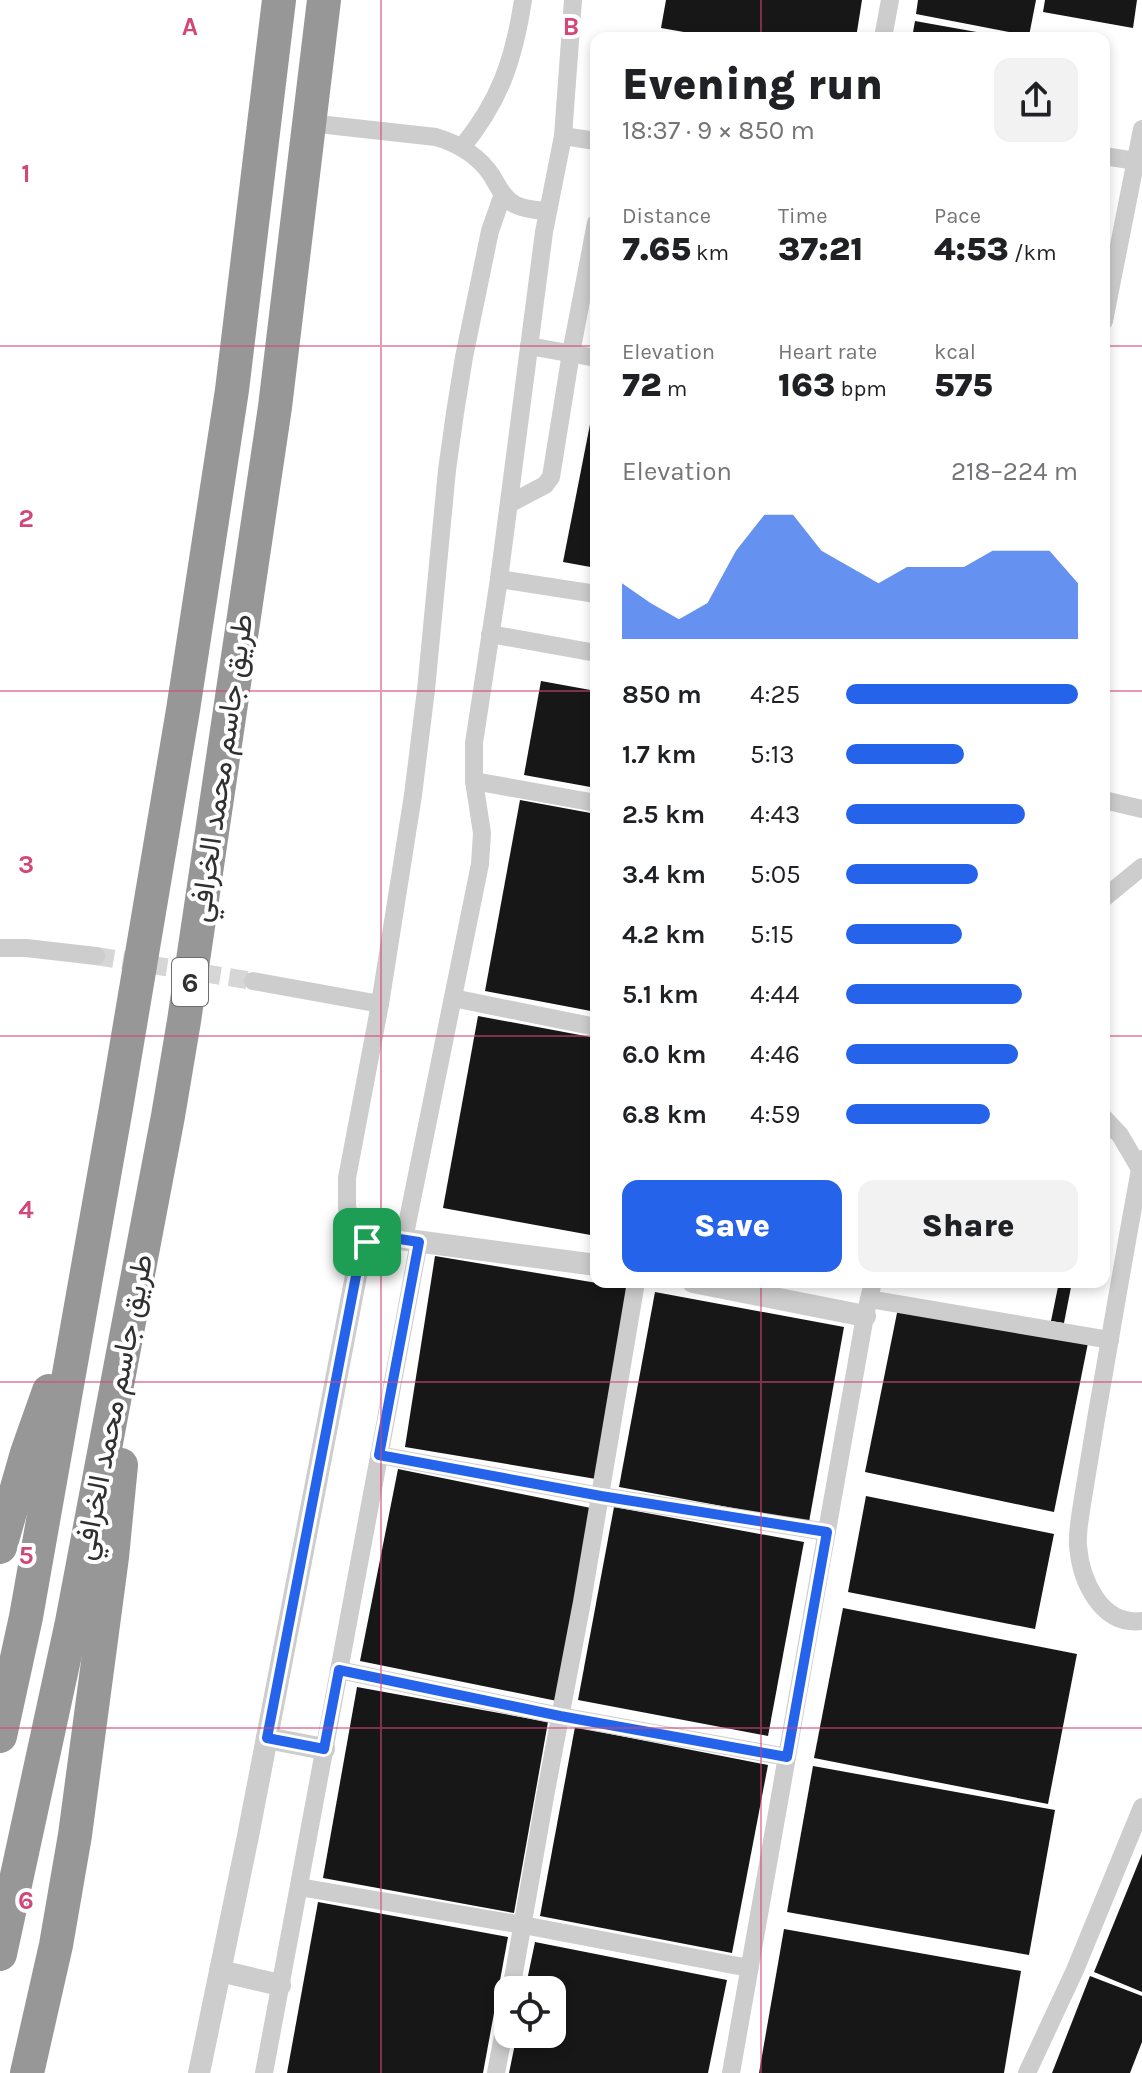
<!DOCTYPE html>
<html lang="en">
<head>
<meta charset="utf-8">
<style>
	body { margin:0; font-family:Karla,Vazirmatn,sans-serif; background:#f2f2f2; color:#202124; height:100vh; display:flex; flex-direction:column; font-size:30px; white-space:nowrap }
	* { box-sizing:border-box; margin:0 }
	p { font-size:26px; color:#757577 }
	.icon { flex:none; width:44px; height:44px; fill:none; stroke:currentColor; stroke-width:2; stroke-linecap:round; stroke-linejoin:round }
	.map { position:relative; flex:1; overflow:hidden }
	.drawer { position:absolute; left:590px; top:32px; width:520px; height:1256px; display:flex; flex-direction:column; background:#fff; border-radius:16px; box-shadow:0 4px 12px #0003 }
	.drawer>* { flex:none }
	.fabs { position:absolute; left:494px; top:1976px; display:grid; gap:16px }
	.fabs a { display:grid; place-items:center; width:72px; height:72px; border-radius:16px; background:#fff; box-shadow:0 4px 12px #0003; font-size:40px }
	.pin { position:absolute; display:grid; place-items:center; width:68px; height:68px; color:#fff; margin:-34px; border-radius:16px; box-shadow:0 4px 12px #0006 }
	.round { display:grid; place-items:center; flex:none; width:84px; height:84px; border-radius:16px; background:#f2f2f2 }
	.head { display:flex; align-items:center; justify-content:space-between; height:136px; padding:0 32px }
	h1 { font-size:44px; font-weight:800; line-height:60px }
	.stats { display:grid; grid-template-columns:repeat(3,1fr); gap:12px; height:136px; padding:8px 32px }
	.stats div { display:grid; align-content:center }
	.stats b { font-size:34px; font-weight:800 }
	.stats small { font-size:22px; font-weight:400 }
	.stats p { font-size:22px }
	.chart { height:224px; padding:16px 32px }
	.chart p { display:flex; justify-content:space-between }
	.chart svg { width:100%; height:144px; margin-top:8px; fill:#2563eb; opacity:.7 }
	.button { display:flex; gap:16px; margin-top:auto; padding:16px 32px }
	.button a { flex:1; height:92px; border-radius:16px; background:#2563eb; color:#fff; font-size:32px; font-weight:800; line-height:92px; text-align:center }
	.button a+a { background:#f2f2f2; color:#202124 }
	ul { padding:0 32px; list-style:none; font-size:26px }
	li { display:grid; grid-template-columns:128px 96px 1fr; align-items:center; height:60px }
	li i { height:20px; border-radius:10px; background:#2563eb }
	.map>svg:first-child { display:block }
</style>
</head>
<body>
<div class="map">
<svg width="1142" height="2073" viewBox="0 0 1142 2073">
	<rect width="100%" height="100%" fill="#fff"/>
	<g fill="#171717">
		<polygon points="666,0 862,0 856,38 718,38 661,28"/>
		<polygon points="918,0 1036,0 1029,36 916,14"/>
		<polygon points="1045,0 1137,0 1133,28 1043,12"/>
		<polygon points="915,21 999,36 999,38 912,38"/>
		<polygon points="595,399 596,399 596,568 563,562"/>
		<polygon points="541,681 596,691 596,788 524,775"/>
		<polygon points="520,800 596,814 596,1012 485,991"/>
		<polygon points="478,1016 596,1038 596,1236 443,1208"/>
		<polygon points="435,1256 627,1288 596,1479 405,1447"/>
		<polygon points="1059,1282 1072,1282 1064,1323 1051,1321"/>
		<polygon points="655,1292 844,1327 809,1522 619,1487"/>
		<polygon points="898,1308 1088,1343 1054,1512 865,1472"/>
		<polygon points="398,1469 596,1509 557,1701 360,1661"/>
		<polygon points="866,1496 1054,1534 1035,1629 848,1592"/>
		<polygon points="614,1507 804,1542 768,1736 578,1700"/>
		<polygon points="843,1608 1077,1654 1048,1804 814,1758"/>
		<polygon points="357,1687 548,1722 514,1913 323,1878"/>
		<polygon points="575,1727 768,1765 732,1953 540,1916"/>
		<polygon points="813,1766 1055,1810 1029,1955 787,1912"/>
		<polygon points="1142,1854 1142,1992 1094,1972"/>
		<polygon points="318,1902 508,1937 483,2073 287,2073"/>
		<polygon points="784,1929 1021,1971 1004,2073 759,2073"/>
		<polygon points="535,1942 727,1980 708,2073 509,2073 517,2034 552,2034 552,1990 525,1990"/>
		<polygon points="1090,1976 1142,1996 1142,2042 1130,2073 1052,2073"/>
	</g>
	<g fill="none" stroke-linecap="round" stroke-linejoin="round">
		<polyline stroke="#d6d6d6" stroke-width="18" stroke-dasharray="18 9" stroke-linecap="butt" points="96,956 253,981"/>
		<g stroke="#cdcdcd" stroke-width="18">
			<polyline points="883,38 890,0"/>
			<path d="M 309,123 L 436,137 C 459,144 479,156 492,176 C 499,188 504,199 516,205 C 526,210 537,210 547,211"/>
			<polyline points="563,136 596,141"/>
			<path d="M 462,147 C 500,101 514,59 523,0"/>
			<polyline points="1104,156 1136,161"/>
			<polyline points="1104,321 1142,129"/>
			<polyline points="529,346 596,358"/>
			<polyline points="509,504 545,485 551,477 571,353 596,223"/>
			<polyline points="499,579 596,594"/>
			<polyline points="490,634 596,653"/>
			<polyline points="474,781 596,803"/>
			<polyline points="1104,800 1142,809"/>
			<polyline points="1104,898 1142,867"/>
			<polyline points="0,948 26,948 96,956"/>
			<polyline points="253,981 380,1004"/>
			<polyline points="453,998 596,1027"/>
			<polyline points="1104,1118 1120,1135 1140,1169"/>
			<path d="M 1142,1159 C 1126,1243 1112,1328 1097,1413 C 1092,1443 1087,1473 1082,1504 C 1080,1518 1077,1532 1078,1546 C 1081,1581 1101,1626 1142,1621"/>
			<polyline points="404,1239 480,864 482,833 474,781 474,743 499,579 544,232 563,136 573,0"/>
			<polyline points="367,1242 355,1226 347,1208 347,1178 380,1004 413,795 426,690 447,470 455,413 464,357 490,231 503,194"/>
			<polyline points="869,1299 1110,1340"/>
			<polyline points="379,1455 601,1496 827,1532"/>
			<polyline points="339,1670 560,1716 787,1757"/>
			<polyline points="299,1887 523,1925 749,1968"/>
			<polyline points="511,1990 546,1791 582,1602 636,1282"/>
			<polyline points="264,2073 419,1242"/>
			<polyline points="496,2073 508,2009"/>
			<polyline points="731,2073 865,1316 873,1282"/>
			<polyline points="1027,2073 1075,1970 1142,1807"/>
		</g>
		<g stroke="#cdcdcd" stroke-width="22">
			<polyline points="693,1282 865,1316"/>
			<polyline points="267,1738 324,1749"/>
			<polyline points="220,1971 280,1985"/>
			<path d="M 199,2073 L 248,1836 L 361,1250 C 370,1237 378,1238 393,1238 L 596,1265"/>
		</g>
		<g stroke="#979797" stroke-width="34">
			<polyline points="0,1547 27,1453 49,1391"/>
			<polyline points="0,1736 26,1617 116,1108 183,710 232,390 279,0"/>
			<polyline points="0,1954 72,1622 168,1116 184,1021 275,407 324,0"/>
			<polyline points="27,2073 56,1945 75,1835 112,1557 121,1465"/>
		</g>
	</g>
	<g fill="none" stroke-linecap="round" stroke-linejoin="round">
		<g stroke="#fff" stroke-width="16">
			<polygon id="route" points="374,1238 393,1238 419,1242 379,1455 601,1496 827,1532 787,1757 560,1716 339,1670 324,1749 267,1738 361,1250 367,1242"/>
		</g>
		<use href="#route" stroke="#2563eb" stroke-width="10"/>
	</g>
	<path fill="none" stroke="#d24778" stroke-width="2" stroke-opacity="0.55" d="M 381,0 L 381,2073M 761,0 L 761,38M 0,346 L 596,346M 1104,346 L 1142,346M 0,691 L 596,691M 1104,691 L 1142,691M 0,1036 L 596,1036M 1104,1036 L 1142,1036M 761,1282 L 761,2073M 0,1382 L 1142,1382M 0,1728 L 1142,1728"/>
	<g text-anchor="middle" stroke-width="8" stroke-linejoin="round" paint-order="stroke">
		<rect fill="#fff" stroke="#6e6e6e" stroke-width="2" x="172" y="958" width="36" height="48" rx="6"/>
		<g font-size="28" font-weight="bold" fill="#303030">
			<text x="190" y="992">6</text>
		</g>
		<g font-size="30" fill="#303030" stroke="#fff">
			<text transform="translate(221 768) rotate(-82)" y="10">طريق جاسم محمد الخرافي</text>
			<text transform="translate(113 1407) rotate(-79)" y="10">طريق جاسم محمد الخرافي</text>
		</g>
	</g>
	<g font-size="26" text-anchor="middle" font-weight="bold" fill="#d24778" stroke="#fff" stroke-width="8" stroke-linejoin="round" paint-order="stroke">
		<text x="190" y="35">A</text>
		<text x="571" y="35">B</text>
		<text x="26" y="182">1</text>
		<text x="26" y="527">2</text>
		<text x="26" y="873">3</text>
		<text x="26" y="1218">4</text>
		<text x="26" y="1564">5</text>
		<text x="26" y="1909">6</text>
	</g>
</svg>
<div class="fabs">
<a><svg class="icon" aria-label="locate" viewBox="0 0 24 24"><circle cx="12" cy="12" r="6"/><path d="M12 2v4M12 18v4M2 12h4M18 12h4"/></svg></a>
</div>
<div class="pin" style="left:367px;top:1242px;background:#1e9e55"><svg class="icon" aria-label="arrive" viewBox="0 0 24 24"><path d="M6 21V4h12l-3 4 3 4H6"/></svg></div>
<section class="drawer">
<div class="head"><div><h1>Evening run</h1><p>18:37 · 9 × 850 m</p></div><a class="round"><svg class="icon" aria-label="share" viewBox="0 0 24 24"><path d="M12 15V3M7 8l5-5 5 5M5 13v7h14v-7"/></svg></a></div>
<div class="stats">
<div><p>Distance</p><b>7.65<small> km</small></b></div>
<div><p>Time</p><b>37:21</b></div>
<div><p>Pace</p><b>4:53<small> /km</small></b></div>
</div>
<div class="stats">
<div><p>Elevation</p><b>72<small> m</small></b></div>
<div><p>Heart rate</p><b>163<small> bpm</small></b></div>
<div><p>kcal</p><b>575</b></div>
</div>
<div class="chart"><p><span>Elevation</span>218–224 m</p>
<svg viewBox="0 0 160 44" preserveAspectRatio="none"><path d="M0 44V27L10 33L20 38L30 33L40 17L50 6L60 6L70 17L80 22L90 27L100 22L110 22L120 22L130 17L140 17L150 17L160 27V44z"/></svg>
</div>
<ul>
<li><b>850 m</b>4:25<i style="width:100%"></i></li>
<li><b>1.7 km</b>5:13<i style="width:51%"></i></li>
<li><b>2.5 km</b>4:43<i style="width:77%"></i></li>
<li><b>3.4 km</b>5:05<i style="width:57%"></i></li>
<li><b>4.2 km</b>5:15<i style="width:50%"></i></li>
<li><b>5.1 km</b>4:44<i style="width:76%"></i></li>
<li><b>6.0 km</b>4:46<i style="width:74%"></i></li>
<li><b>6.8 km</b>4:59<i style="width:62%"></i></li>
</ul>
<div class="button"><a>Save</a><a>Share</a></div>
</section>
</div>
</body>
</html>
